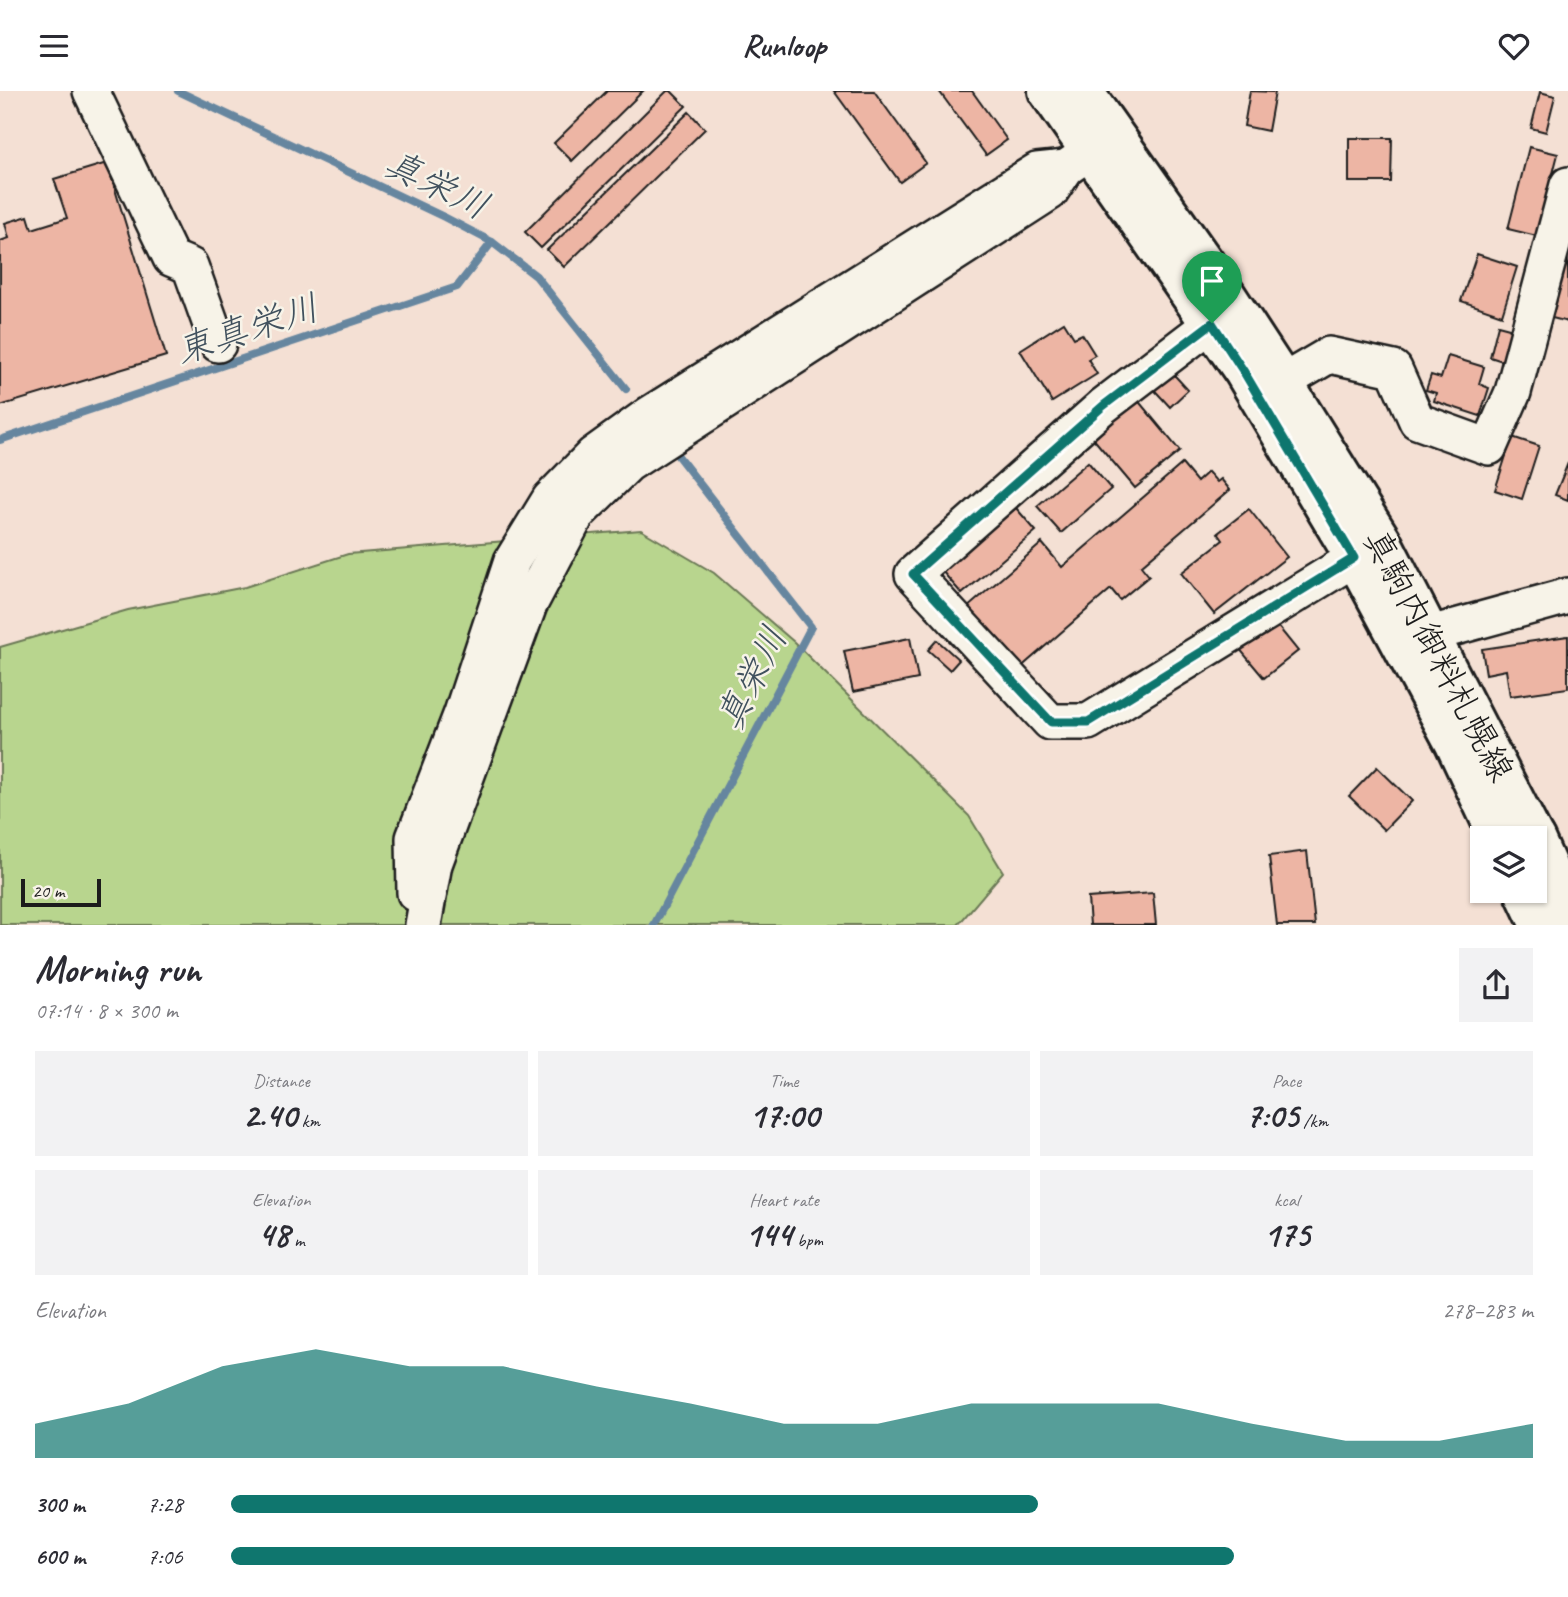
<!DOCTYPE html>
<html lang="en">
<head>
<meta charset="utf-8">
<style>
	body { margin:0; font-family:Caveat,"Klee One",sans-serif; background:#f2f2f3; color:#2b2b33; height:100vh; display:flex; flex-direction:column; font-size:26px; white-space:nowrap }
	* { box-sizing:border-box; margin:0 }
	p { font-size:23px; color:#7c7c81 }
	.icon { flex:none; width:38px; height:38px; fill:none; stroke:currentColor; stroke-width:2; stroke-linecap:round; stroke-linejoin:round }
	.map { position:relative; height:834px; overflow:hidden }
	.panel { display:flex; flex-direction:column; background:#fff; flex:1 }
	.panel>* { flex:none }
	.tools { position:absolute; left:1470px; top:735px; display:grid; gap:14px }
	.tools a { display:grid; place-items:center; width:77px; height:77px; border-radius:0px; background:#fff; box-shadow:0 2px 5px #0004; font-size:35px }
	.scale { position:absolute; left:21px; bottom:18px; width:80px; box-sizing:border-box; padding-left:7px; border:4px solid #1c1c1c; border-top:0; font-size:19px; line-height:24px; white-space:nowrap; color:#1c1c1c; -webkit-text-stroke:5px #f7f3e8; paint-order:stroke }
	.pin { position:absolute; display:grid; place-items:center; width:60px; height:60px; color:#fff; margin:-72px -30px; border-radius:50% 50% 50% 0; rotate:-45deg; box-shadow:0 0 7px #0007 }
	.pin .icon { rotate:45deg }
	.round { display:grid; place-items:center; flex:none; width:74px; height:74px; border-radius:0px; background:#f2f2f3 }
	.summary { display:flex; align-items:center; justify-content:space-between; height:119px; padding:0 35px }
	h1 { font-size:38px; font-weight:700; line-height:52px }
	.figures { display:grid; grid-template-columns:repeat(3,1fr); gap:10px; height:119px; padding:7px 35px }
	.figures div { display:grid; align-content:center; border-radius:0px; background:#f2f2f3; text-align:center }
	.figures b { font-size:35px; font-weight:700 }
	.figures small { font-size:19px; font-weight:400 }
	.figures p { font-size:19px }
	.chart { height:196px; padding:14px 35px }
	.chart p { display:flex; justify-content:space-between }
	.chart svg { width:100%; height:126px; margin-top:7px; fill:#0f766e; opacity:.7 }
	ul { padding:0 35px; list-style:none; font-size:23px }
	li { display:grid; grid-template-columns:112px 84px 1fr; align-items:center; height:52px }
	li i { height:18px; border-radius:9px; background:#0f766e }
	header { display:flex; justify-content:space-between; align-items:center; height:91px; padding:0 35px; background:#fff; font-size:32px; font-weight:700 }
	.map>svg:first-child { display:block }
</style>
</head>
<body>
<header><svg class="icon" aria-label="menu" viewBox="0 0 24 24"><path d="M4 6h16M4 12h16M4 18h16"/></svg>Runloop<svg class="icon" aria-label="heart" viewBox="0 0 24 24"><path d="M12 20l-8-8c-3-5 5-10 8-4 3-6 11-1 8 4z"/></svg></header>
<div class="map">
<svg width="1568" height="834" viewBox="0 0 1568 834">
	<rect width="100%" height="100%" fill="#f4e0d4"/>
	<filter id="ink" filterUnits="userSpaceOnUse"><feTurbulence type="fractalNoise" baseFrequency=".0143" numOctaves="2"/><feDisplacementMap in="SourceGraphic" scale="14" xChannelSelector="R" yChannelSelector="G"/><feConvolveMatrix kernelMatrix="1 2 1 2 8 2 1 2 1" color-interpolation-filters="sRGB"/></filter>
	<g filter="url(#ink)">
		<polygon fill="#b8d58e" stroke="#6a7855" stroke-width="2" points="641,439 714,482 794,551 969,725 1003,781 958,834 0,834 0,556 128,519 245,496 348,463"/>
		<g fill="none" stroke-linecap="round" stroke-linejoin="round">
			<g stroke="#66869f" stroke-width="8">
				<polyline points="178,0 444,126 492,151 536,185 626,298"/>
				<polyline points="0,349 457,196 492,151"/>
				<polyline points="654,834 811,536 671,356"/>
			</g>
		</g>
		<g fill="#edb5a4" stroke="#1c1c1c" stroke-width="2">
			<polygon points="607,0 643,0 572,70 554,52"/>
			<polygon points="667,0 671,0 686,15 541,157 525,141"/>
			<polygon points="834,0 874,0 926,72 900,91"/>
			<polygon points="939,0 972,0 1007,49 986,64"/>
			<polygon points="1250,0 1275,1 1268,40 1244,35"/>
			<polygon points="1540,1 1555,5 1546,41 1531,37"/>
			<polygon points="689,21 705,38 564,176 547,159"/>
			<polygon points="1349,47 1392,47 1391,91 1349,91"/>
			<polygon points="1529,56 1558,63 1537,145 1508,138"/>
			<polygon points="107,72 166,265 0,315 0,150 9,147 5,132 28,125 32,138 67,127 54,88"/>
			<polygon points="1568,146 1568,231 1548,226"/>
			<polygon points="1477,163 1517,176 1502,224 1461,210"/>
			<polygon points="1064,231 1074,247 1082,243 1095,264 1088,268 1097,283 1052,311 1020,259"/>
			<polygon points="1498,234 1524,241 1515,274 1490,266"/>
			<polygon points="1448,265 1484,276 1479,293 1489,297 1480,325 1434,310 1436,302 1426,299 1431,284 1441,287"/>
			<polygon points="1166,275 1188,299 1170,316 1148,292"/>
			<polygon points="1131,301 1180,360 1135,397 1086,339"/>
			<polygon points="1512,346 1539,355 1522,408 1495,399"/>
			<polygon points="1088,371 1111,398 1061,442 1037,415"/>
			<polygon points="1568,372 1568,409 1555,404"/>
			<polygon points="1182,373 1197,391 1208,381 1217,391 1221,388 1230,399 1141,475 1149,485 1120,509 1111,498 1019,578 967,517 1042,452 1062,476"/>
			<polygon points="1016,417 1036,440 962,503 942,480"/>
			<polygon points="1249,418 1287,466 1214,523 1181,482 1223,449 1218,442"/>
			<polygon points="1272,528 1298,560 1264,587 1238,556"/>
			<polygon points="1568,545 1568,597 1510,605 1506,579 1486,583 1482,558"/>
			<polygon points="910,547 918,588 853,601 844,560"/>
			<polygon points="937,549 959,569 950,579 928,559"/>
			<polygon points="1377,676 1412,710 1384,739 1349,705"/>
			<polygon points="1307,760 1315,834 1277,834 1269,765"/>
			<polygon points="1153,802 1156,834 1090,834 1088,807"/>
		</g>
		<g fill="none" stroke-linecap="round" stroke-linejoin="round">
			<g stroke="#1c1c1c" stroke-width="40">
				<g id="minor">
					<polyline points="91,0 171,167 190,175 218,253"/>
					<polyline points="1212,232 1103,315 913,483 1050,631 1088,631 1355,467"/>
					<polyline points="1283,291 1329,264 1394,278 1417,330 1489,356 1513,301 1568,94"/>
					<polyline points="1430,543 1568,505"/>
					<polyline points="415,802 414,747 462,622 512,470 550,408 593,364 650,323 1037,80 1066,77"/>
					<polyline points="423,834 434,773 529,514 577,423 628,373 1050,101 1066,77 1112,45"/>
				</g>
			</g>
			<g stroke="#1c1c1c" stroke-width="44">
				<g id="major">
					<polyline points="1048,0 1244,281 1355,467 1454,651 1499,747"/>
					<polyline points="1083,0 1213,184 1283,291 1381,449 1534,747"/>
					<polyline points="1535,748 1568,822"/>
					<polyline points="1524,800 1540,834"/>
				</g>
			</g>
			<use href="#minor" stroke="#f7f3e8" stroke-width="35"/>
			<use href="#major" stroke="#f7f3e8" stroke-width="38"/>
		</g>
	</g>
	<g fill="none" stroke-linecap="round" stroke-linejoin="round" filter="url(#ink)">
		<g stroke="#fff" stroke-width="14">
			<polygon id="route" points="1212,232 1244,281 1354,467 1088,631 1051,631 913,483 1103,315"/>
		</g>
		<use href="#route" stroke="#0f766e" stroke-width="9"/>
	</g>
	<g text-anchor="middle" stroke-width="5" stroke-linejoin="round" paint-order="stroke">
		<g font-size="35" fill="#1c1c1c" stroke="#f7f3e8">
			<text transform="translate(1439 564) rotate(62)" y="12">真駒内御料札幌線</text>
		</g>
		<g font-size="37" font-style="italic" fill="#41515e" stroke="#f7f3e8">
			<text transform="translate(437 93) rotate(26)" y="13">真栄川</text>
			<text transform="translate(247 237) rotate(-18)" y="13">東真栄川</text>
			<text transform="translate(751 587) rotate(-63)" y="13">真栄川</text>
		</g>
	</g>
</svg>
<div class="tools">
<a><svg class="icon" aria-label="layers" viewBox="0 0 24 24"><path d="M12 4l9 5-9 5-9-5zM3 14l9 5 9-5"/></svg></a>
</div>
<div class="scale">20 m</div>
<div class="pin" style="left:1212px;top:232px;background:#1e9e55"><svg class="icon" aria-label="arrive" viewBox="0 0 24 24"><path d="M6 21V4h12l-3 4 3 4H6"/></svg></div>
</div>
<section class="panel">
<div class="summary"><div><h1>Morning run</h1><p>07:14 · 8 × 300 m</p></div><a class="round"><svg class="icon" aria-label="share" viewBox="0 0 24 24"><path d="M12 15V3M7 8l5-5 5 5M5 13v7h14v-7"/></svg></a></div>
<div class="figures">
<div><p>Distance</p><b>2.40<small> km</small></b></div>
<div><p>Time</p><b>17:00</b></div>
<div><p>Pace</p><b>7:05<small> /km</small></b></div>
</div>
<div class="figures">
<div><p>Elevation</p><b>48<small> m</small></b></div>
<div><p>Heart rate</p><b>144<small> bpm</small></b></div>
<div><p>kcal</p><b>175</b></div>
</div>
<div class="chart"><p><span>Elevation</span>278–283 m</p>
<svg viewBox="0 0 160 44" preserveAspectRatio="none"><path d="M0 44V32L10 25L20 12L30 6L40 12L50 12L60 19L70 25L80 32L90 32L100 25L110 25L120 25L130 32L140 38L150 38L160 32V44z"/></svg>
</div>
<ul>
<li><b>300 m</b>7:28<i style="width:62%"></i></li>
<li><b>600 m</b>7:06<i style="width:77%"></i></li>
</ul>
</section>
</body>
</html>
